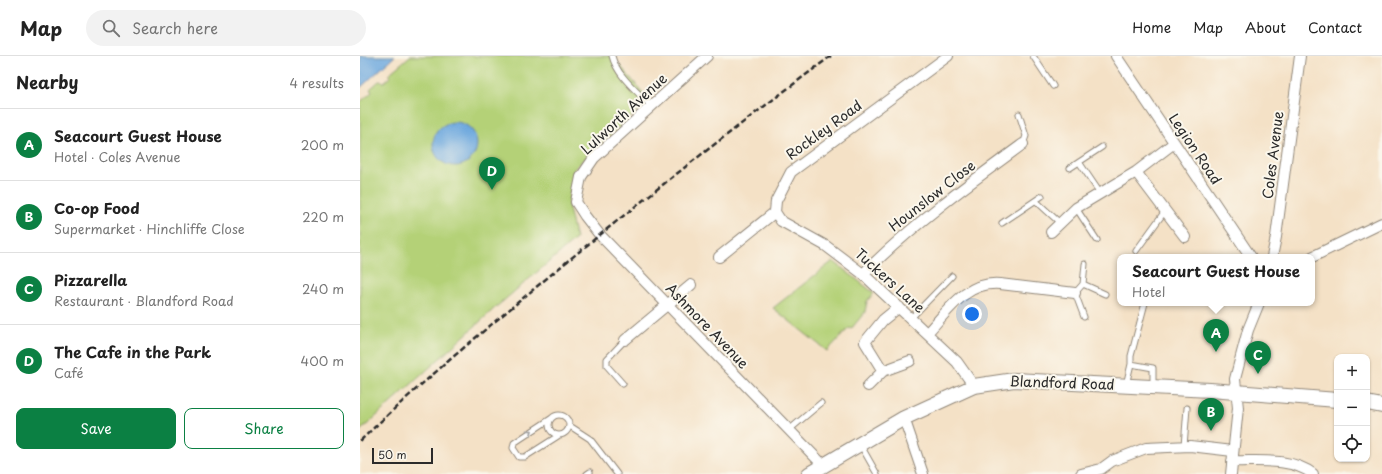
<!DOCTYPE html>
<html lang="en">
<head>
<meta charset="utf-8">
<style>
	:root { --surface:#fff; --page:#f2f2f2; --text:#222; --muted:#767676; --line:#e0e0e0; --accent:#0b8043 }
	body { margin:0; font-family:"Playpen Sans",sans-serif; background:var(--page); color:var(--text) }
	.controls { position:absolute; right:12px; bottom:12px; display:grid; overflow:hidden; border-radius:8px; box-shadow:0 1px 3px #0004 }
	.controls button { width:36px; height:36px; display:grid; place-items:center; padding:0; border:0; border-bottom:1px solid var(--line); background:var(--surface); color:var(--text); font:20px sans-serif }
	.scale { position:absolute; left:12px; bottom:10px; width:61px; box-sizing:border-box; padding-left:4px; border:2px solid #2b2b2b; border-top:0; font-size:11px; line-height:14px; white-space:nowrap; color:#2b2b2b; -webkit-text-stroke:3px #fbf7ec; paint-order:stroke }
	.you { position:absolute; left:612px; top:258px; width:14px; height:14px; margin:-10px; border:3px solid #fff; border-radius:50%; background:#1a73e8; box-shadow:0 0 0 6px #1a73e833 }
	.badge { display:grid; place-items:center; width:26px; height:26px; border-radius:50%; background:var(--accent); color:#fff; font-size:13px; font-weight:700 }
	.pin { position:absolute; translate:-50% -33px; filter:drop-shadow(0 1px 2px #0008) }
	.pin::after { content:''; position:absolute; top:21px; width:14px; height:12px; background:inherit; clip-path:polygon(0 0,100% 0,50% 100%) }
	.popup { position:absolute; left:757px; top:198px; width:198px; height:52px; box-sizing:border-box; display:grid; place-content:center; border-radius:8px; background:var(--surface); filter:drop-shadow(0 1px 3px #0005); font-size:13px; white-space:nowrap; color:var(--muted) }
	.popup b { font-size:15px; color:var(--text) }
	.popup::after { content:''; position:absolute; left:50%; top:100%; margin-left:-8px; border:8px solid transparent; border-top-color:var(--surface) }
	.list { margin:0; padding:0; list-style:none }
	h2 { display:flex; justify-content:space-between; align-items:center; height:52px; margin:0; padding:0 16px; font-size:17px }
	h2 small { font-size:13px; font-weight:400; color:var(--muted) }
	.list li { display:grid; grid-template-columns:26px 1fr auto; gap:12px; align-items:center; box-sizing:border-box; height:72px; padding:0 16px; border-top:1px solid var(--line) }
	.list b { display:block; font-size:15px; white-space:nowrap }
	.list p { margin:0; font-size:13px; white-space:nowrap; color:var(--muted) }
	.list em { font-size:13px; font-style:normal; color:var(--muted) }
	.actions { display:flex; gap:8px; padding:12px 16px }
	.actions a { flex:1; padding:9px 0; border:1px solid var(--accent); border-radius:8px; text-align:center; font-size:14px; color:var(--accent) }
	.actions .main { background:var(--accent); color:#fff }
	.icon { flex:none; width:22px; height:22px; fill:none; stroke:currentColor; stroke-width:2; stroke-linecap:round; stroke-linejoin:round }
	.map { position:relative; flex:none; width:1022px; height:418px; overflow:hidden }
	header { display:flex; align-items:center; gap:24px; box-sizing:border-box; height:56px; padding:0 20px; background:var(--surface); border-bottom:1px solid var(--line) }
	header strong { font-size:19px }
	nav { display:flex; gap:22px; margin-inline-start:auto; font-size:14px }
	.search { width:280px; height:36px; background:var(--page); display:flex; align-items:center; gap:10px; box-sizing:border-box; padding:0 14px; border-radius:22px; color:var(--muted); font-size:15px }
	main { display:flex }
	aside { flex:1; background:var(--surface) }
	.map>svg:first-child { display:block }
	.green { fill:#b4d177; stroke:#707e51 }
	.water { fill:#6da8de; stroke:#4c6a84 }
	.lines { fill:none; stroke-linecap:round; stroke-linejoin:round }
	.lane-casing { stroke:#908678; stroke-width:7 }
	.street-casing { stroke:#908678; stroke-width:12 }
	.secondary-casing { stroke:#908678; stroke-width:16 }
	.lane { stroke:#fff; stroke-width:5 }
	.street { stroke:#fff; stroke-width:10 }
	.secondary { stroke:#fff; stroke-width:14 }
	.rail { stroke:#2b2b2b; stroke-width:2.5; stroke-dasharray:6 3; stroke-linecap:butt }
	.oneway { stroke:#a0a0a0 }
	.labels { text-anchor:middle; stroke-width:4; stroke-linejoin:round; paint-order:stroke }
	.street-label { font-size:14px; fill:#2b2b2b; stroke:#fbf7ec }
</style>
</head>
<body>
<header>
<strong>Map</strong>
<div class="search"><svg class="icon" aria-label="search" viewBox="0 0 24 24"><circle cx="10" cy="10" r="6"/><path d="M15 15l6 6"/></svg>Search here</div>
<nav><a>Home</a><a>Map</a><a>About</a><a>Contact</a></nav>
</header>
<main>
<aside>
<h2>Nearby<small>4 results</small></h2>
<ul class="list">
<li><span class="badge">A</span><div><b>Seacourt Guest House</b><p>Hotel · Coles Avenue</p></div><em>200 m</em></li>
<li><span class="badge">B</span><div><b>Co-op Food</b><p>Supermarket · Hinchliffe Close</p></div><em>220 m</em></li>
<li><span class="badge">C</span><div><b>Pizzarella</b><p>Restaurant · Blandford Road</p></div><em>240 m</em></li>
<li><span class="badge">D</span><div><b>The Cafe in the Park</b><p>Café</p></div><em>400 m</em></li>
</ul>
<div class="actions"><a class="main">Save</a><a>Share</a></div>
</aside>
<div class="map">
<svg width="1022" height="418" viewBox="0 0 1022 418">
	<rect width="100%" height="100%" fill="#fbf7ec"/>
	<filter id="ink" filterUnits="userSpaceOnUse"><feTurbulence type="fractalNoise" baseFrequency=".025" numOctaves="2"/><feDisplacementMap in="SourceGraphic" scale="8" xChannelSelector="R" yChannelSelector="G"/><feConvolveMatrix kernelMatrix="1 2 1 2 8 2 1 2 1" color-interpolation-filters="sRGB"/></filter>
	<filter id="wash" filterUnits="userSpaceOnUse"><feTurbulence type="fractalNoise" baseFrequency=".012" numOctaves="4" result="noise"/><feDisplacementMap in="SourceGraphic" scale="16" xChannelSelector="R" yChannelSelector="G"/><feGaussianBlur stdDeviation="0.9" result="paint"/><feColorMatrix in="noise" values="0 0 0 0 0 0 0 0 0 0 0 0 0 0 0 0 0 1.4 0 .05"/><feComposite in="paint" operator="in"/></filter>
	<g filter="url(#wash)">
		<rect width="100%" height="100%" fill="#f4e1c6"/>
		<path class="green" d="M50,0H255L257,6L289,44L214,113L208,148L216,183L135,252L0,375V46L12,36L10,33L19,25L24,26L30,21V17Z
			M473,205L514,237L507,245L505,256L491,273L489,272L467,295L413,252Z"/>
		<path class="water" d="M0,0H35L0,32Z
			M73 88a22 22 0 1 1 44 0a22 22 0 1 1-44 0Z"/>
	</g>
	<g filter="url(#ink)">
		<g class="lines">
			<defs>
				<path id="lane" d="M252,0C257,20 277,35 291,50
					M673,0L693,30
					M659,58L666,80L663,88
					M719,106L740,137
					M710,112L742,91
					M676,145L700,167
					M716,152L737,184
					M642,167L682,140
					M776,195L805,155
					M723,228L745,238
					M724,261L715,237L723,228L725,208
					M551,262L592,220
					M771,308V300L785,247
					M263,328L247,310V303L265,284
					M766,329L771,308L793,312V331
					M189 369a10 10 0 1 1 20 0a10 10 0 1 1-20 0Z
					M192,362L154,387L153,392L159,401H165L198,380
					M210,370L230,383L257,418
					M429,374L461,347
					M500,388L517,418
					M824,390L827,352
					M227,418L230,416"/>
				<path id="street" d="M347,0L234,102L221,121L216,146L225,160L239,178L463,409
					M756,0L891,201
					M776,116L825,181
					M415,156L421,165L466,190L503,218L597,306L614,330
					M691,176L716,152L776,116L814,87
					M359,201L415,156L416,145L431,116L588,0
					M912,201L916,181L940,0
					M952,201L1022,167
					M503,218C552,169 607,129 663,88
					M539,251L523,264L505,286L523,315L550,305
					M567,277C588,255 606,225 640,228L715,237
					M265,284L331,229
					M508,330L523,315
					M544,362L563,418
					M872,405C898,406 931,401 953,418
					M721,418L741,413L752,405L786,392L830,390L873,395
					M871,418L878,352L875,323L888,274L899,247"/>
				<path id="secondary" d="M1007,347L1022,350
					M449,418L544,362L614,330L654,324L850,334L977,344"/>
			</defs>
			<use href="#lane" class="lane-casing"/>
			<use href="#street" class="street-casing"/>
			<use href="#secondary" class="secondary-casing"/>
			<use href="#lane" class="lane"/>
			<use href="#street" class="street"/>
			<use href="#secondary" class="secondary"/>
			<path class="rail" d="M0,385C50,337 103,292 156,248C258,162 364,80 471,0"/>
		</g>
		<defs><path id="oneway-chevron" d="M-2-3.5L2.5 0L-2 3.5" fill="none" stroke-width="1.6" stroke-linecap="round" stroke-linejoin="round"/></defs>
		<use class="oneway" href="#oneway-chevron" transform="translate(170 376) rotate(-34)"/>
	</g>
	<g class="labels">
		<g class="street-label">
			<text transform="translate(264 58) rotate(-43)" y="5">Lulworth Avenue</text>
			<text transform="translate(464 74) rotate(-36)" y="5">Rockley Road</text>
			<text transform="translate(835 93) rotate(56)" y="5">Legion Road</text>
			<text transform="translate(913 99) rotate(-83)" y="5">Coles Avenue</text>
			<text transform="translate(572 140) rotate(-38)" y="5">Hounslow Close</text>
			<text transform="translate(530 225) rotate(42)" y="5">Tuckers Lane</text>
			<text transform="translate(347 270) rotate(46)" y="5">Ashmore Avenue</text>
			<text transform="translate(702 327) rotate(2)" y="5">Blandford Road</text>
		</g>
	</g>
</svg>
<div class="controls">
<button>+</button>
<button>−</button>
<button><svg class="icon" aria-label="locate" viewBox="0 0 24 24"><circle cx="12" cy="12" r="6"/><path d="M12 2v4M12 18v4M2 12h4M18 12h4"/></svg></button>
</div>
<div class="scale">50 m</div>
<div class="you"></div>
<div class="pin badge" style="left:856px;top:296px">A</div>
<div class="popup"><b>Seacourt Guest House</b>Hotel</div>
<div class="pin badge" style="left:851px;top:375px">B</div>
<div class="pin badge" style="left:898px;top:318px">C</div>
<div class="pin badge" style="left:132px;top:134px">D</div>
</div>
</main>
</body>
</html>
